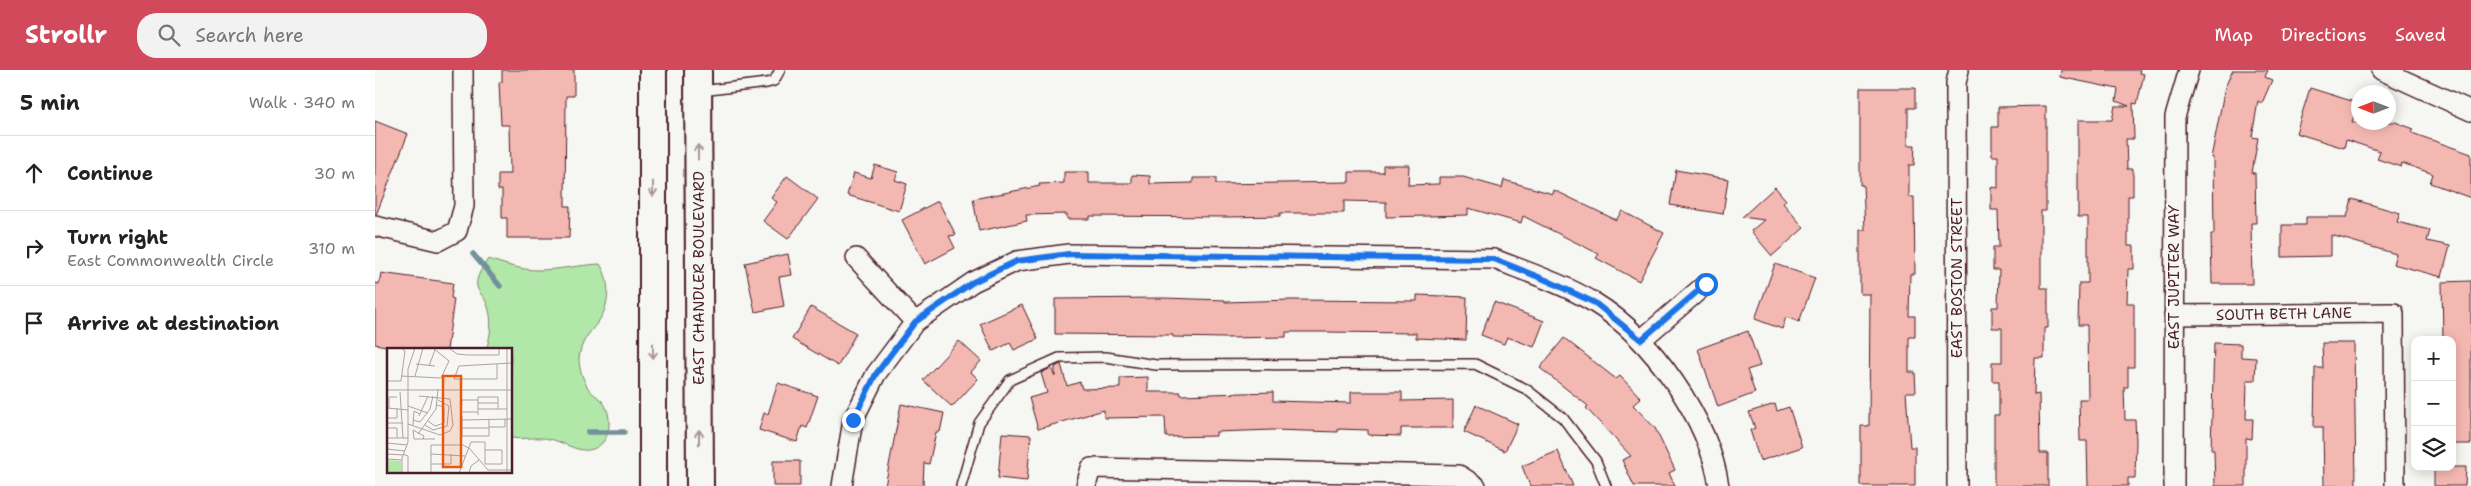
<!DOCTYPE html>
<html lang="en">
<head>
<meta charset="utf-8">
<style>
	:root { --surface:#fff; --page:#f2f2f2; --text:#222; --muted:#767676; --line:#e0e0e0; --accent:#d1495b }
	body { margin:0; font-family:"Shantell Sans",sans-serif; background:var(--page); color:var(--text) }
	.controls { position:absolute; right:15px; bottom:15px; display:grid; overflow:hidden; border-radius:10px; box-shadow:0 2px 12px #0003 }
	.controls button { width:45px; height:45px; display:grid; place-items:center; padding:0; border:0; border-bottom:1px solid var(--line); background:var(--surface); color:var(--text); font:25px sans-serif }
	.compass { position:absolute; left:1976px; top:15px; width:45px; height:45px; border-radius:50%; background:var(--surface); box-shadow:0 2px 12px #0003; rotate:270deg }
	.stop { position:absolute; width:15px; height:15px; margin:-11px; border:4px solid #1a73e8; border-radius:50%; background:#fff }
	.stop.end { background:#1a73e8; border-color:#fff; box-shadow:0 1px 5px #0008 }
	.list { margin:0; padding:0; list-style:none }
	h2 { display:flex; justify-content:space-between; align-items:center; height:65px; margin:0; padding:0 20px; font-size:21px }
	h2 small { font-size:16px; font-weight:400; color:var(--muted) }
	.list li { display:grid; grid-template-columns:32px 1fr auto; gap:15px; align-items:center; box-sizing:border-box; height:75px; padding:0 20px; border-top:1px solid var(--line) }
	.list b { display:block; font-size:19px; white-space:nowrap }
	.list p { margin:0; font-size:16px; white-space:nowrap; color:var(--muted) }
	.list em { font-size:16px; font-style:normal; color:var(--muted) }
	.icon { flex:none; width:28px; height:28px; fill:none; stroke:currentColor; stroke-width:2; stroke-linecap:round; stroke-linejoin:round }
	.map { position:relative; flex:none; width:2096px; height:416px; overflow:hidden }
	header { display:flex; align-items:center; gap:30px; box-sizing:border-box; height:70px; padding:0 25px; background:var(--accent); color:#fff }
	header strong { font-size:24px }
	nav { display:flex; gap:28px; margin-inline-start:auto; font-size:18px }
	.search { width:350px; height:45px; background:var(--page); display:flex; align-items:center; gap:12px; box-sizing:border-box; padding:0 18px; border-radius:20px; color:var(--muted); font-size:19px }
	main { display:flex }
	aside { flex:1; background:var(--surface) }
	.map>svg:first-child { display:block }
	.green { fill:#b1e7a9; stroke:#7e836a }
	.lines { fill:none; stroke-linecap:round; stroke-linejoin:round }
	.stream { stroke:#72919c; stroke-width:5.5 }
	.building { fill:#f3b8b1; stroke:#4a1f2b }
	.lane-casing { stroke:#4a1f2b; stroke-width:12 }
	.street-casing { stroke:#4a1f2b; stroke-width:22 }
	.secondary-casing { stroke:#4a1f2b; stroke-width:30 }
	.lane { stroke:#f6f6f2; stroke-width:9 }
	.street { stroke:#f6f6f2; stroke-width:19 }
	.secondary { stroke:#f6f6f2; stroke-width:26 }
	.oneway { stroke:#a99598 }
	.route { stroke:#1a73e8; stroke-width:6 }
	.labels { text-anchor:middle; stroke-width:4.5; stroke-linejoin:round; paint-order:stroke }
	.street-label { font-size:15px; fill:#4a1f2b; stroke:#f6f6f2 }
	.inset-road { fill:none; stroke:#b1a0a2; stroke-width:1 }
	.view { fill:#e8590c; fill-opacity:0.15; stroke:#e8590c; stroke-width:2.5 }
	.inset-edge { fill:none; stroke:#4a1f2b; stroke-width:2.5 }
</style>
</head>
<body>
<header>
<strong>Strollr</strong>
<div class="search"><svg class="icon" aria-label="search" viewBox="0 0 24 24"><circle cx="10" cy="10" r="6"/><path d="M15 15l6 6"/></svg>Search here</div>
<nav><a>Map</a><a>Directions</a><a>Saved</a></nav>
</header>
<main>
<aside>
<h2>5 min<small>Walk · 340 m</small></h2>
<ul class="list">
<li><svg class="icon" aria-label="ahead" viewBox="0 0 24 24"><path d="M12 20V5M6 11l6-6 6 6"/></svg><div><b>Continue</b></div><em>30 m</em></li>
<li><svg class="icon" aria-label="right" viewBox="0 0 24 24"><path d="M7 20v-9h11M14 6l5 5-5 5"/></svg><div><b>Turn right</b><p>East Commonwealth Circle</p></div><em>310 m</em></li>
<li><svg class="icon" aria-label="arrive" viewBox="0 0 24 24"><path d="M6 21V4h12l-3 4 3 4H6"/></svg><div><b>Arrive at destination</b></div></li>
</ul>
</aside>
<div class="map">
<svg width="2096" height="416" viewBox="0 0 2096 416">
	<rect width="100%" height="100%" fill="#f6f6f2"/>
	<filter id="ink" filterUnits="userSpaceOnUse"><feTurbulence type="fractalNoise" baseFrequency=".02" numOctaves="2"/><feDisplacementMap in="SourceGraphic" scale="10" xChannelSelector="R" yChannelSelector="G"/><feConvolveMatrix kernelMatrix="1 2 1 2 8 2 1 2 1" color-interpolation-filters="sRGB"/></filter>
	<g filter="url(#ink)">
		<path class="green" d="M113,189C129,194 145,200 163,200C183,200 204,195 225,194C236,211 235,236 223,252C214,264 205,272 204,289C204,299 208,309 213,318C216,323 222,326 227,331C236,341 237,363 227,373C210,390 192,372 174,369C162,366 149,370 136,368V280H111C116,265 118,249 112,234C110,228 104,223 102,217C100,207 108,197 113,189Z"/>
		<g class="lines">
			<path class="stream" d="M98,184L125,216
				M213,362H249"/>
		</g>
		<path class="building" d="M127,0H199V26H191L190,136H195L194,168H132V148H127V120H123V104H135L134,55H126L124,12H127Z
			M1686,0H1765L1764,3L1769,4L1762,34L1758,33L1759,69H1751L1752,99H1758V126H1753V176H1759V199H1753L1752,233H1759V297H1753V317H1749L1750,350H1760L1761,370L1760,408H1753V416H1713L1712,371H1705L1704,329H1713L1712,255H1703L1704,213H1713V147H1703V50H1737L1740,36H1754L1741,31L1743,19L1685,7Z
			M1858,0H1893L1890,7L1897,10L1887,33L1883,31L1877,67L1883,68L1877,103H1880L1881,153H1876L1877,214H1837L1836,164H1839L1838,88H1836L1850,17Z
			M1485,18H1540V38H1533V75H1540L1539,95H1534V127H1539L1540,204H1535L1534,246H1540V267H1534V302H1540L1541,322H1531L1535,377H1540V416H1486V356H1494L1495,224H1485V160H1490L1488,115H1485Z
			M1935,18L1983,33L1977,52H2020L2039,59L2037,63L2096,84V128L2055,113L2058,104L2027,93L2026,97L2002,89L2005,81L1971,70L1969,78L1921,63Z
			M1671,36V141H1666V218H1673V258H1669V288H1660L1659,325L1664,324L1665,383H1673V416H1619V345H1624V311H1617V292H1627V258H1617V237H1623L1624,200H1618V177H1624L1623,140H1616V117L1623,118V86H1617V57H1623V37Z
			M0,51L33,64L1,145H0Z
			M500,95L523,102L520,110L532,114L524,141L472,125L479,103L496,108Z
			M1008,95H1034L1033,115L1064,114V107H1088L1127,118L1129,110L1178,124L1179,120L1241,150L1247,141L1289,163L1264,211L1221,188L1224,184L1148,146L1146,153L1093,138V145L1011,147V132L969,131V143H905V146L854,147L715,146V149H692V144L651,145L652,151L604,161L598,129L665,116L664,114L689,113V102H714V113H757V105L775,106V114L818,113V108H841V114L974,112V102H1008Z
			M1301,100L1353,109L1348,144L1295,135Z
			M412,106L443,129L413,169L388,151L402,132L396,128Z
			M1400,117L1411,130L1408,133L1429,158L1397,186L1376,161L1389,150L1367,147Z
			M1977,129L2025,143L2022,152L2055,160L2052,171L2075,176L2067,207L2018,194L2021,184L1956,165V186L1907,187V155H1931V147H1972Z
			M563,131L581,165L574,166L580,178L550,194L527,150Z
			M413,184L417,205L404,207L409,236L380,242L370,193Z
			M1400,194L1440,208L1424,252L1411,247L1407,259L1380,249Z
			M6,203L78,213L76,228L79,229L72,280H33L0,274V213L4,214Z
			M2096,211V374H2077V270H2068L2067,212Z
			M1042,225L1092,227L1091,270L1041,268V263L951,262H911V267L850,268L798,267V265L680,264V229L788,228L850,230V232L917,230L1042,231Z
			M1119,232L1169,251L1159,277L1132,267L1129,274L1106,265Z
			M647,235L663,269L639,280L635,273L618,281L605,254Z
			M436,237L481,263L463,296L417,269Z
			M1373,261L1385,296L1372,300L1380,323L1343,337L1323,279Z
			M1189,268L1241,309L1245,306L1266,328L1258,335L1280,358L1300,400L1294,403L1300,416H1259L1247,390L1256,386L1211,338L1213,336L1165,298Z
			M584,271L606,291L596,302L603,309L577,337L548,310Z
			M1839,273L1866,274V287L1881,288L1880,310H1872L1871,349H1878L1877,369L1871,368V416H1840L1839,380H1836Z
			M1947,273H1979L1981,416H1949L1948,357H1939L1940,298H1948Z
			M686,294L692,316L705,312L707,319L745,318V308L773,307V322H805L806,325L898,322V331L976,333V322H1027V331L1078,330V358H1026V366L993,365V360L963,359V362L898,360L841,362V366L791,367L790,347L729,348V340L663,359L654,328L672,323L666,303L676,298L680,306V297Z
			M403,313L443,326L432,358L427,356L422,372L384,360L389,343L393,344Z
			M526,334L569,343L565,362H561L554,394L549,393L548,416H510Z
			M1400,334L1402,341L1414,337L1427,377L1385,391L1375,360L1380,358L1374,342Z
			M1101,335L1143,354L1130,381L1089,362Z
			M627,363L656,365L652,411L623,408Z
			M1183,381L1198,416H1155L1147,396Z
			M398,391H425V416H398Z
			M2059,397H2091L2090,416H2059Z"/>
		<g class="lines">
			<defs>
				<path id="lane" d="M326,21L392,13L399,11L405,0
					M586,416L604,353L635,310L684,288L731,287L781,295L1100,294L1151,319L1188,348L1221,391L1231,416"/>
				<path id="street" d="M2006,0L2096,41
					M0,156L63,171L82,161L89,136L88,0
					M481,188L540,252
					M1799,245L2019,243L2020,416
					M1266,270L1331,214
					M467,416L478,350L501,304L540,252L598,212L642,191L694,184L1119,189C1152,202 1189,214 1220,233C1277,268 1334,349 1344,416
					M711,416L716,398L1084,405L1101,416
					M1582,416L1581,13L1584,0
					M1799,416L1800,47L1814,0"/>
				<path id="secondary" d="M278,0V416
					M323,0L325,416"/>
			</defs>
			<use href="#lane" class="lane-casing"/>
			<use href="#street" class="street-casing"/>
			<use href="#secondary" class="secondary-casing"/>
			<use href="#lane" class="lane"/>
			<use href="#street" class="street"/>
			<use href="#secondary" class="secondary"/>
		</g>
		<defs><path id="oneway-shaft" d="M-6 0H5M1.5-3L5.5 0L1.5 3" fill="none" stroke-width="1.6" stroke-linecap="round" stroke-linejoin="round" transform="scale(1.25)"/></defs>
		<g class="oneway">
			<use href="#oneway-shaft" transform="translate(323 82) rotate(-90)"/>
			<use href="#oneway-shaft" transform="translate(278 119) rotate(90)"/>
			<use href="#oneway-shaft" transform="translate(278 281) rotate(90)"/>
			<use href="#oneway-shaft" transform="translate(324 367) rotate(-90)"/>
		</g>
	</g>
	<g class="lines" filter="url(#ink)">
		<path class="route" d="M478,350L501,304L540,252L598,212L642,191L694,184L1119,189L1171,210L1220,233L1266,270L1331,214"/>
	</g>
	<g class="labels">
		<g class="street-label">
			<text transform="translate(1799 207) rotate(-90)" y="5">EAST JUPITER WAY</text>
			<text transform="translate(324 208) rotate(-90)" y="5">EAST CHANDLER BOULEVARD</text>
			<text transform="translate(1582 208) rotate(-90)" y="5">EAST BOSTON STREET</text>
			<text transform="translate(1909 244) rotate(-1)" y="5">SOUTH BETH LANE</text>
		</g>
	</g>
	<g transform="translate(12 278)">
		<rect width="125" height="125" fill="#f6f6f2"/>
		<path d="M0,112L14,113V125H0Z" fill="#b1e7a9"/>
		<path class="inset-road" d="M62,0L70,6L80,7H112V0M120,0V125M29,16L48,18M110,16V31H67L72,18L125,15M42,18L48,2M14,28L54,30L62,13L46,0M28,28L36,0M0,33H14L18,3L14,0M0,42H125M13,44L16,90M91,52H75L74,64H91M91,55H111M21,58L41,65M0,60L21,62M2,60V49H10M91,61H120M91,67V49H111V61M32,68L41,48M75,68V88H102V72M0,70H10V60M26,72L33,74L43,61L46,48M75,72L125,71M41,73L48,78L57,75V59L50,57M0,75H16M21,76L53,87L63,83L66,77L63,51L32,48M26,77L27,63L33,66M38,77L46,82L60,78L62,58L51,52M102,79H118V71M0,80H10V90M75,80H102M31,86L49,61L51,41M0,90H21M36,91L37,88L26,82L27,91H48M0,95L20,97M0,101L18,103M0,106L16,107M16,106L21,108V125M44,106L78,108M0,111L15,112M44,116H64V106M15,125V110L21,94V21L28,0M44,125V97H76L83,101L101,122H125M72,125L84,94H98V116H115V102H98M82,125L84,118L92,112"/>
		<path class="view" d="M56,28H74V119H56Z"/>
		<rect width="125" height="125" class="inset-edge"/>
	</g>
</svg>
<div class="controls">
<button>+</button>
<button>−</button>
<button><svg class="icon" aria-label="layers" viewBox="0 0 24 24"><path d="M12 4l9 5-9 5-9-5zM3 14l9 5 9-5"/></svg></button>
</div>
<svg class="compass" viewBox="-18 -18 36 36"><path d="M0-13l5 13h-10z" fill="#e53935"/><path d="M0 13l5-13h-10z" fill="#767676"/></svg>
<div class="stop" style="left:1331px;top:214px"></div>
<div class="stop end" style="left:478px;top:350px"></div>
</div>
</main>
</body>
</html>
